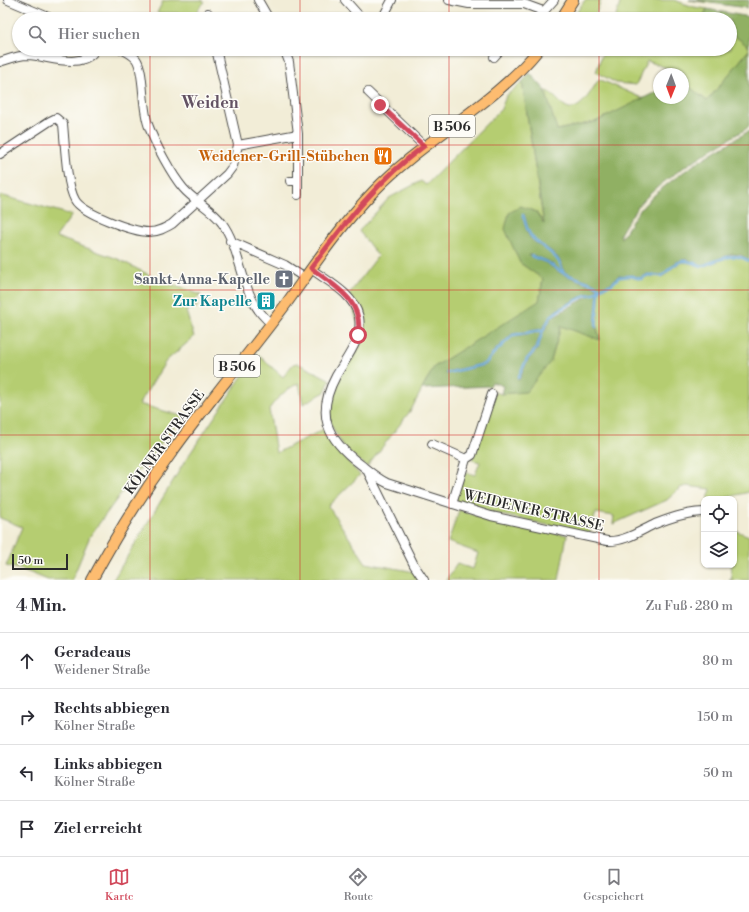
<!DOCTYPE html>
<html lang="de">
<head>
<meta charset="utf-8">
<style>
	:root { --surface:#fff; --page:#f7f7f7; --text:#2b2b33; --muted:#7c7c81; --line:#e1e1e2; --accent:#d1495b }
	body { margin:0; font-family:"Libre Bodoni",serif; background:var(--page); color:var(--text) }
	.controls { position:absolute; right:12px; bottom:12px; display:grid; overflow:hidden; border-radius:8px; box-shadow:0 1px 3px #0004 }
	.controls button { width:36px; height:36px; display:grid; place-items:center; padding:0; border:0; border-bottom:1px solid var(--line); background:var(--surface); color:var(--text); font:20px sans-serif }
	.compass { position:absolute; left:653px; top:68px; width:36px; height:36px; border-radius:50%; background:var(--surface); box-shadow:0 1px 3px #0004; rotate:181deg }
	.scale { position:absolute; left:12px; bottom:10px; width:56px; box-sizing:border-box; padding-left:4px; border:2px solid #2b2b2b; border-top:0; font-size:11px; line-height:14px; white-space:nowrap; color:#2b2b2b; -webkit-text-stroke:3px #fdfcf7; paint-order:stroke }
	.stop { position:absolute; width:12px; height:12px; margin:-9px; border:3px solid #d1495b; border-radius:50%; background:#fff }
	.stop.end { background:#d1495b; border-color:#fff; box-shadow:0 1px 4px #0008 }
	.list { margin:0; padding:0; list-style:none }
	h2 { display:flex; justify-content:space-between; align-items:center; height:52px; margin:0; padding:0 16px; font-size:17px }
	h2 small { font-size:13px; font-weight:400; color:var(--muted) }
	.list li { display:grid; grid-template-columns:26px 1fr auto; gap:12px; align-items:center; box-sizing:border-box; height:56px; padding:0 16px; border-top:1px solid var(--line) }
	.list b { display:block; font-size:15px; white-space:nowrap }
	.list p { margin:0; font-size:13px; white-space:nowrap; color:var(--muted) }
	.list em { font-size:13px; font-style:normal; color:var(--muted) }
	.icon { flex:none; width:22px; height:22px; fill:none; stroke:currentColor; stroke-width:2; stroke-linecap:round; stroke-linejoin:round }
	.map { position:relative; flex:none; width:749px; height:580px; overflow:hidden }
	.search { position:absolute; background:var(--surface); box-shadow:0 1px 3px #0004; left:12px; right:12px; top:12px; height:44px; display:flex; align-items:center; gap:10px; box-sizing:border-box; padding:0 14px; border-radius:22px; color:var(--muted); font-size:15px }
	.sheet { height:276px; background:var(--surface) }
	nav { display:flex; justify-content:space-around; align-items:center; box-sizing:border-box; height:56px; border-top:1px solid var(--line); background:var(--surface); font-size:11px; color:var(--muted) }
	nav a { display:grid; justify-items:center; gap:2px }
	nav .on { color:var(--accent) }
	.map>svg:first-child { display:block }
	.green { fill:#b5cd71; stroke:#707c4e }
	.forest { fill:#90b063; stroke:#5e6e47 }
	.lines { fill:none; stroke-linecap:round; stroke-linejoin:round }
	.stream { stroke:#69abdd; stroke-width:2.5 }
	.minor-casing { stroke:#494845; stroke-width:10 }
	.major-casing { stroke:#494845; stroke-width:12 }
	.minor { stroke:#fff; stroke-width:8 }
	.major { stroke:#fdbc6f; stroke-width:10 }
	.route { stroke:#d1495b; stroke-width:5 }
	.grid { fill:none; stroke:#d62828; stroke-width:1; stroke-opacity:0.55 }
	.labels { text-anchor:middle; stroke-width:3; stroke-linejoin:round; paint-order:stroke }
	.shield { fill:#fdfcf7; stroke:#6a6a68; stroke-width:1 }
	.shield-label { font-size:13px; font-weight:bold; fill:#2b2b2b }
	.food-label { font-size:14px; font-weight:bold; fill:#c56008; stroke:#fdfcf7; text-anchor:end }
	.worship-label { font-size:14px; font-weight:bold; fill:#5b616d; stroke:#fdfcf7; text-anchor:end }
	.culture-label { font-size:14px; font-weight:bold; fill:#0d838f; stroke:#fdfcf7; text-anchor:end }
	.street-label { font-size:14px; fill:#2b2b2b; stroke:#fdfcf7 }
	.quarter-label { font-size:16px; font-weight:bold; fill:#635263; stroke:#fdfcf7 }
</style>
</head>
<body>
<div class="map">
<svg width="749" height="580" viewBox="0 0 749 580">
	<rect width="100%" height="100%" fill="#fdfcf7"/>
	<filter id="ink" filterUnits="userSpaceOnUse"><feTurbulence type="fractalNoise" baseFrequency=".025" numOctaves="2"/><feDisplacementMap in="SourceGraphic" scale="8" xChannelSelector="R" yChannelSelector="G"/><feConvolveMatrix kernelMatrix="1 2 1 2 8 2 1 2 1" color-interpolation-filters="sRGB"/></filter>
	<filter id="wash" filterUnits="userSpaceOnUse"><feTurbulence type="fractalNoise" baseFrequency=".012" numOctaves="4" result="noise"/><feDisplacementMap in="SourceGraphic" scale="16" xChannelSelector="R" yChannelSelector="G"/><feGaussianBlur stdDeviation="0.9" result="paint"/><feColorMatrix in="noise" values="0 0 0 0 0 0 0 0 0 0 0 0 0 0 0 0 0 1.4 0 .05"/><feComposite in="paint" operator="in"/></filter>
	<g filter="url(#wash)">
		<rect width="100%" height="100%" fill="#f2edd7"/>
		<path class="green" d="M170,0H202L205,2L198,9L197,14L200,19L177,13H157L163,1Z
			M585,0H601L594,19H583L576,13Z
			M621,0H674L694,7L707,9L702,19H615Z
			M730,35L735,36L749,47V50L707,101L686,84L683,85V74H668L670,69L647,61L636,85L616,83L596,72L604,49H730Z
			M599,79L644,99L595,122L556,130L545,90C554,94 557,101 565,106C579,116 592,89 599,79Z
			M522,82L544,226L521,206L520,263L543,279L539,302L434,367L411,410L367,467L344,448L329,421L330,395L361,336L349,294L378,256L359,231L389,198L421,181L426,185L501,109L506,96Z
			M0,195L72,215L56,237L118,259L157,279L201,295L195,300L197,307L186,311L194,337L166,361L139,404L185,417L179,421L133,477L90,536L72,580H48L23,570L6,566L22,527L0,518Z
			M732,256L741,257L749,262V492L721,499H708L711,489L686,486L680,488L667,500L613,524L614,516L596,513L589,534L493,513L455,502L465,472L475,475L480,462L472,460L495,392L501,394L551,361L561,326L600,339L597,328L600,289L612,285L619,278L631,277L641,280L648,276L663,277C680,261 680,259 702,267Z
			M257,354L283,377L293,364L297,363L329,379L330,380L325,392L303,404L299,383C285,390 278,397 269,409L276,453L326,428L336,448L360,475L328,506L366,563L415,572L419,580H113L185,461Z
			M459,510L489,520L567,535L559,580H446L457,564L473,569L478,553L448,542Z
			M734,530L749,536V580H729L732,579L730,565H734Z"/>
		<path class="forest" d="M689,0H749L747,8Z
			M707,9L749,17V47L735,36L730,35V19H702Z
			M749,50V127C716,147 660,178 637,208C631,216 625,225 620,234L621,238C628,229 633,218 640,210C666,179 714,152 749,131V260L741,255L732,254L702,265L686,259L676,262L662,275L647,274L641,278L631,275L618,276L611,283L600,287L594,283L564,272C561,251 541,248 531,235C528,230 526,220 524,214L522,215C524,221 526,230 529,236C537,248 559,253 562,271L548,261L530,254L529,256L546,263L562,274L598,288L594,293L586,294L558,309L550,316L542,329L512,334L493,352L485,363L446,372V374L486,365L495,353L513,336L541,332L536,347L526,359L517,379L519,380L528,360L538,349L543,333L552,317L598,291L595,328H597L600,340L561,326L551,361L526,392L501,394L503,386L492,382L490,386L422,389L434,367L539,301L543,279L520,263L505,229L509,213L521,206L536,212L544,224L522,82L530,73L545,90L557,130L595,122L658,91L659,98H683V85L686,84L707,101Z"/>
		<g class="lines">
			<path class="stream" d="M523,215C525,221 527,231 531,236C541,249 560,253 563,273L594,284L600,288
				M531,256L547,262L563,273
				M596,327L599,289
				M447,373L485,364L494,353L513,335L543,330L551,316L559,310L586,295L594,294L600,288L612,284L619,277L631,276L641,279L648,275L662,276C679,260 680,257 702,266C719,260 733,251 749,261
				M518,378L527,359L537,348L543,330"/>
		</g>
	</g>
	<g filter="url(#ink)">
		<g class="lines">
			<defs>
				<path id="minor" d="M8,0L53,19
					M258,0L269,19
					M345,0L362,19
					M449,0L469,4H524L543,11
					M208,13L209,19
					M382,19L392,0
					M537,19L554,0
					M121,49C127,52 132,54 136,59C145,71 141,108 149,127C155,144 172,175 183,188C194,201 212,209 222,223C243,251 240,300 271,323
					M494,57L501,49
					M0,62C9,59 19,55 28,55C49,56 82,71 96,49
					M368,92L424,146
					M238,145L298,134L289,62L284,49
					M0,154L50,121L56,118L63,124C65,143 66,184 75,200C82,213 133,232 149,232C158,232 165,228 172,224L227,174L233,166L238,145L216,49
					M290,181H298
					M298,195V134
					M230,241L285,265L305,278
					M311,269C329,282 354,294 359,317C363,339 346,358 336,376C315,415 327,439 360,464C369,471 377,478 387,483L491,516L607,541C624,542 640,531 655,524C670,518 688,512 704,512
					M432,444L466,459L452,504
					M466,459L472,455L492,394
					M368,472L414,565L424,580"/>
				<path id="major" d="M561,19L573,0
					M92,580C115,537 141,495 170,455C207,403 248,355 286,304C314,265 341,225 374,191C425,138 493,106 539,49"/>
			</defs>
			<use href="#minor" class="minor-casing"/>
			<use href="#major" class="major-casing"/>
			<use href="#minor" class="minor"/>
			<use href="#major" class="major"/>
		</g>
	</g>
	<g class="lines" filter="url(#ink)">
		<path class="route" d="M358,335C364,301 335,286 311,268C344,224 379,179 424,146L380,105"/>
	</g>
	<path class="grid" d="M150,0V19M300,0V19M449,0V19M599,0V19M150,49V580M300,49V580M449,49V580M599,49V580M0,145H749M0,290H749M0,435H749"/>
	<defs>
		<symbol id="restaurant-square" viewBox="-11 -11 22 22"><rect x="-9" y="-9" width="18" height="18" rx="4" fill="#e8710a" stroke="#fdfcf7"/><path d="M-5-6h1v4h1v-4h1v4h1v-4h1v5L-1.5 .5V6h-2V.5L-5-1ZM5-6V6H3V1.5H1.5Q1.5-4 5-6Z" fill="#fff"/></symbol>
		<symbol id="church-square" viewBox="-11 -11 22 22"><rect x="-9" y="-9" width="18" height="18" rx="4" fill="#6b7280" stroke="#fdfcf7"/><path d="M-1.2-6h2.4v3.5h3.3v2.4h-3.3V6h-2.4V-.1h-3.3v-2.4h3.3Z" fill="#fff"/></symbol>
		<symbol id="building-square" viewBox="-11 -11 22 22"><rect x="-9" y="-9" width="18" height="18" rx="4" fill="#0f9aa8" stroke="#fdfcf7"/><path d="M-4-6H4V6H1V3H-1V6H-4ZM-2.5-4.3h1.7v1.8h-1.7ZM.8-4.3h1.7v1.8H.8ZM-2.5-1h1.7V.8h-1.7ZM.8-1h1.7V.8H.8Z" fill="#fff"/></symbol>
	</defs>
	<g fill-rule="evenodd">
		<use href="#restaurant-square" x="372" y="145" width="22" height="22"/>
		<use href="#church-square" x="273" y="268" width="22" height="22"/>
		<use href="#building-square" x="255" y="290" width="22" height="22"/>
	</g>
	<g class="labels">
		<g class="shield">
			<rect x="429" y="115" width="46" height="22" rx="3"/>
			<rect x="214" y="355" width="46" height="22" rx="3"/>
		</g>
		<g class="shield-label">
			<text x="452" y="131">B 506</text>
			<text x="237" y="371">B 506</text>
		</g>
		<g class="food-label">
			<text x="369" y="161">Weidener-Grill-Stübchen</text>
		</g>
		<g class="worship-label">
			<text x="270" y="284">Sankt-Anna-Kapelle</text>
		</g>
		<g class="culture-label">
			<text x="252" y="306">Zur Kapelle</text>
		</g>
		<g class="street-label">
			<text transform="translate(164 442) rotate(-54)" y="5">KÖLNER STRASSE</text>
			<text transform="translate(534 510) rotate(13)" y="5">WEIDENER STRASSE</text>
		</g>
		<g class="quarter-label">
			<text x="210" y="108">Weiden</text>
		</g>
	</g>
</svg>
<div class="controls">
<button><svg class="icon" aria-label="locate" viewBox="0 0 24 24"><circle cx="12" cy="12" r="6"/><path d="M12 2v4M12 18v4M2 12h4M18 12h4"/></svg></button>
<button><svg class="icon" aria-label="layers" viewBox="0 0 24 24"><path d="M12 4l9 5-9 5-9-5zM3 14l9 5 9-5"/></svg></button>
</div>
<svg class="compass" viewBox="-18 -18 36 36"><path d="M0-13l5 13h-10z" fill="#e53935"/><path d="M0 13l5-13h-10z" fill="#7c7c81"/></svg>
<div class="scale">50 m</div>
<div class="stop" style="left:358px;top:335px"></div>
<div class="stop end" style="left:380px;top:105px"></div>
<div class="search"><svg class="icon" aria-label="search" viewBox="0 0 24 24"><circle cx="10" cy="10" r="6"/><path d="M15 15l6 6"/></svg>Hier suchen</div>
</div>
<section class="sheet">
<h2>4 Min.<small>Zu Fuß · 280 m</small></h2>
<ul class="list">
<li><svg class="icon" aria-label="ahead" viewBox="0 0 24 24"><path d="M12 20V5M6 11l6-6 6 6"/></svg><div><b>Geradeaus</b><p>Weidener Straße</p></div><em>80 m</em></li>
<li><svg class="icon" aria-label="right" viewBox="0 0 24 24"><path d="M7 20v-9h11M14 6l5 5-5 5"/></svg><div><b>Rechts abbiegen</b><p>Kölner Straße</p></div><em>150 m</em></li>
<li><svg class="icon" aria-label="left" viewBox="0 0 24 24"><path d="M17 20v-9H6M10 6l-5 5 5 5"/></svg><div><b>Links abbiegen</b><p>Kölner Straße</p></div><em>50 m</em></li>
<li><svg class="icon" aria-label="arrive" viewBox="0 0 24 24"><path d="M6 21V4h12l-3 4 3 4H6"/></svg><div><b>Ziel erreicht</b></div></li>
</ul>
</section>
<nav>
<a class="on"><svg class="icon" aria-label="map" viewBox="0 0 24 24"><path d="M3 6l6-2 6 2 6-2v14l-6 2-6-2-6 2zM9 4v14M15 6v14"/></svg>Karte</a>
<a><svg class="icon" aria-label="directions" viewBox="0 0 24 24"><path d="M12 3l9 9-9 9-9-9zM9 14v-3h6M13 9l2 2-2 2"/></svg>Route</a>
<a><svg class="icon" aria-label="saved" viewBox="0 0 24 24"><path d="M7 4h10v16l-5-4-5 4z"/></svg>Gespeichert</a>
</nav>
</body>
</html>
